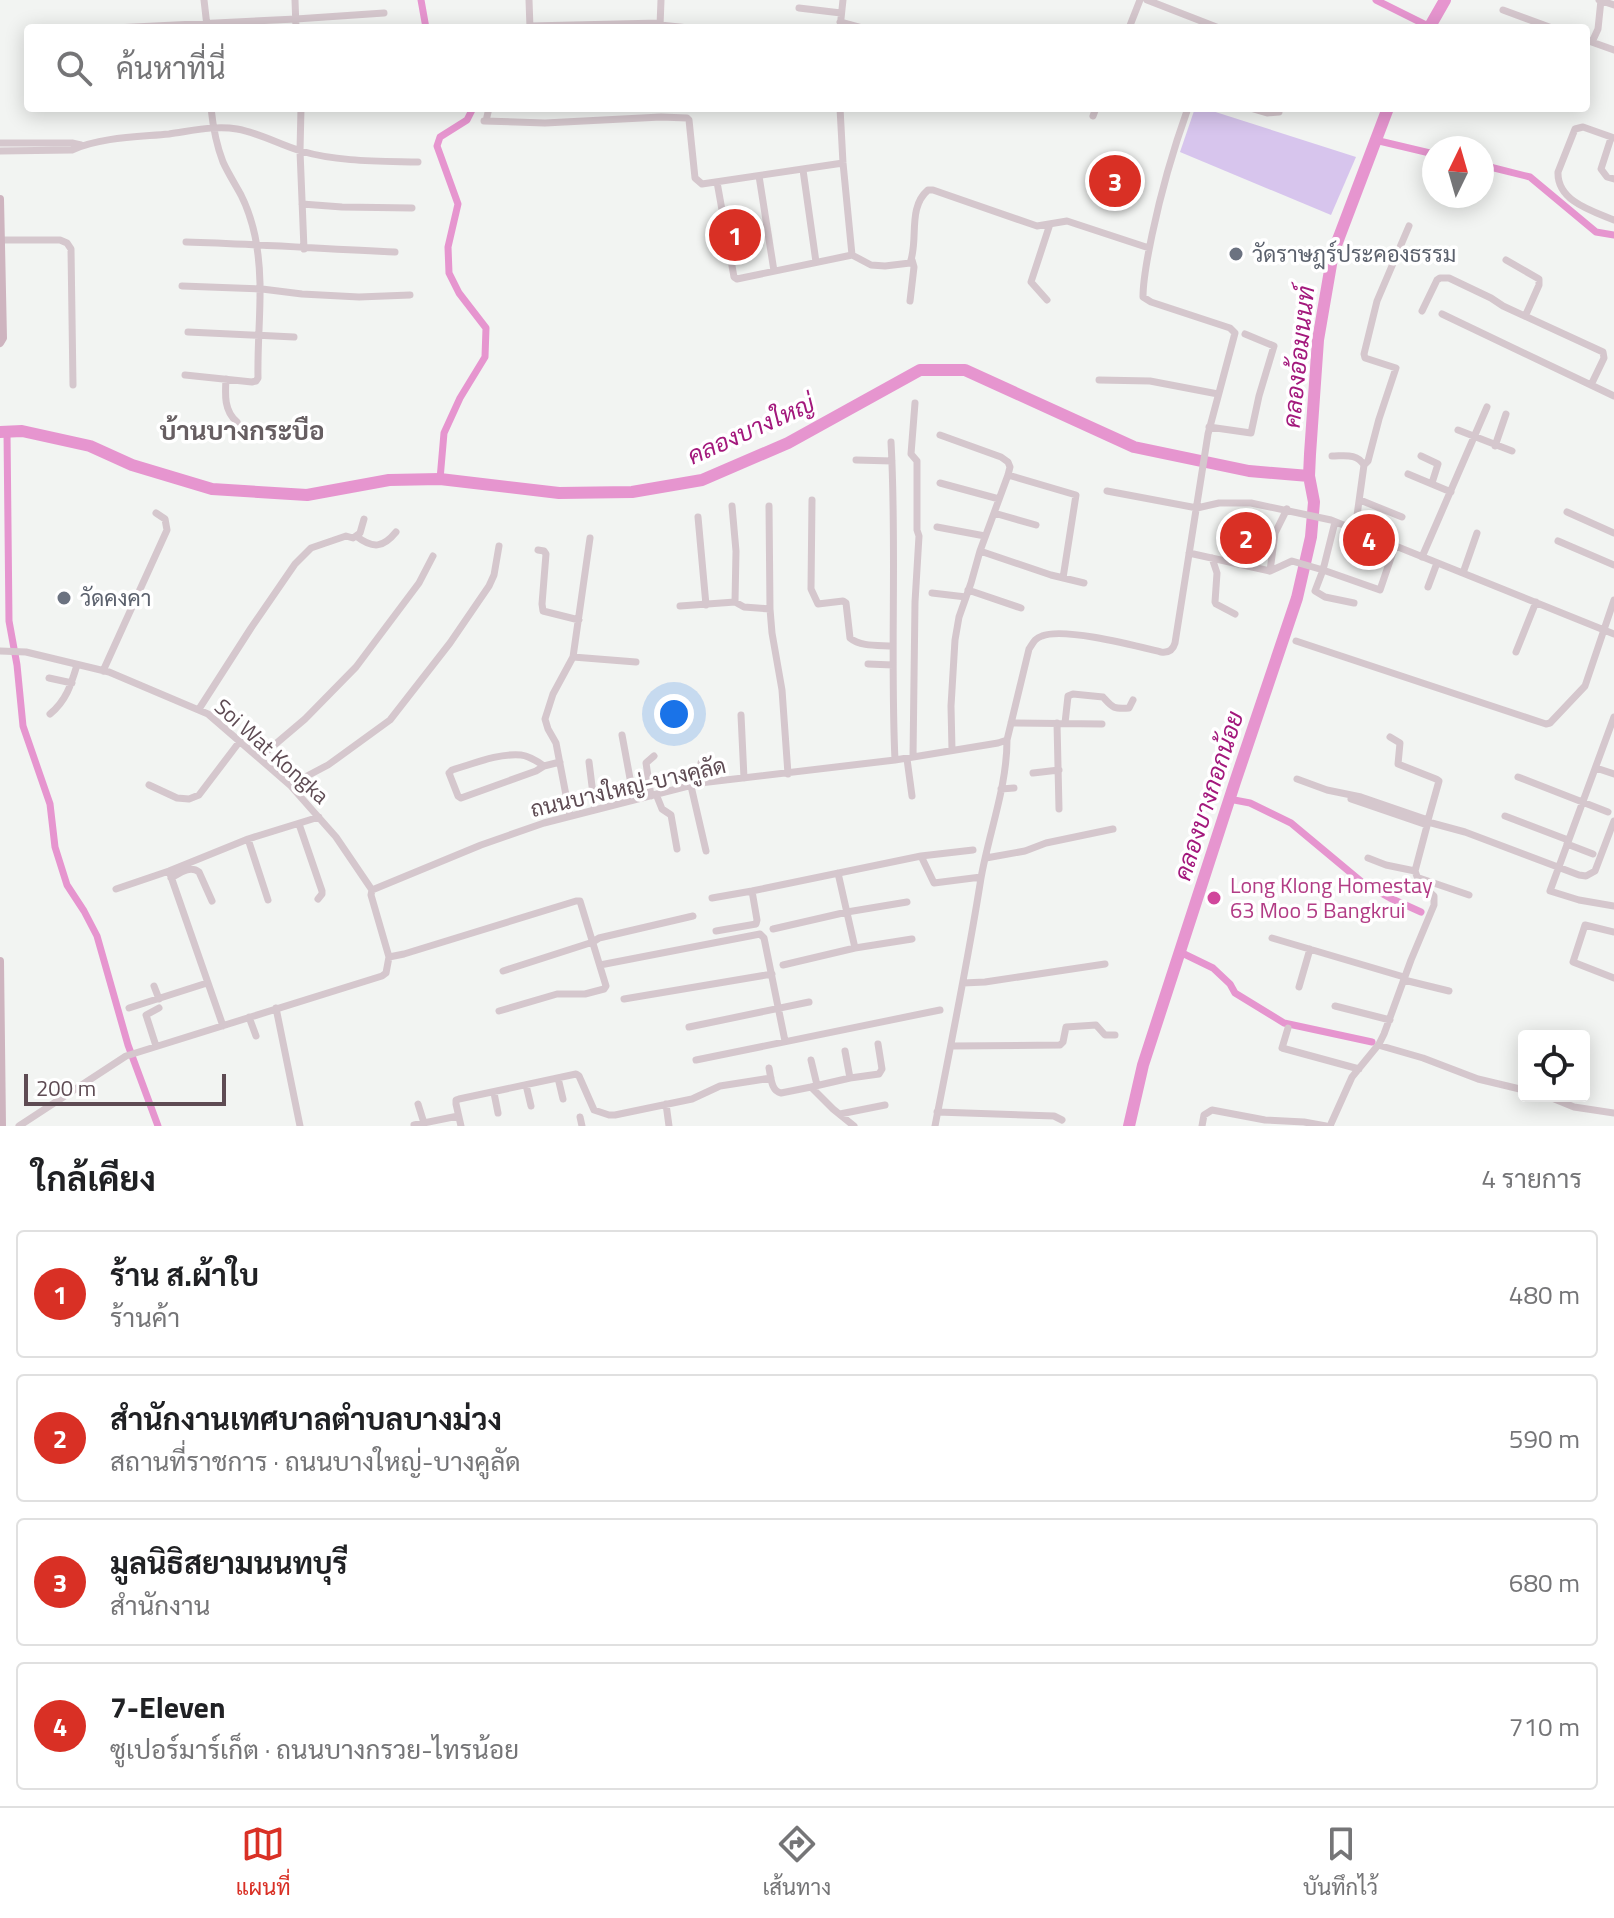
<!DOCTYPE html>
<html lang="th">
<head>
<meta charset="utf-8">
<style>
	:root { --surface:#fff; --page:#f6f6f6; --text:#202124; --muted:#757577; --line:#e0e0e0; --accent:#d93025 }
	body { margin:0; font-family:"Titillium Web",Sarabun,sans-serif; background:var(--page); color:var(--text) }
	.controls { position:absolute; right:24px; bottom:24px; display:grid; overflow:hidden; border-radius:8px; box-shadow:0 4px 20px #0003 }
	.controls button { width:72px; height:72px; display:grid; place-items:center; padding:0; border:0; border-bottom:2px solid var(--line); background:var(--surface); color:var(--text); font:40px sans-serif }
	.compass { position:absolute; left:1422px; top:136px; width:72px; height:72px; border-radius:50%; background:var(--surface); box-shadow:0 4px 20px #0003; rotate:5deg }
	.scale { position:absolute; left:24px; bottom:20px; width:202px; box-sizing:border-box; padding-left:8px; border:4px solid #5e4b53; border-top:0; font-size:22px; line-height:28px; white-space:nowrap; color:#5e4b53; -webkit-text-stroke:6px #fff; paint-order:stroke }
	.you { position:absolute; left:674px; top:714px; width:28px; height:28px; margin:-20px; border:6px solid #fff; border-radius:50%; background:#1a73e8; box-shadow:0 0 0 12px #1a73e833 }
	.badge { display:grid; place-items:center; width:52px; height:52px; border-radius:50%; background:var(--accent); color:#fff; font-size:26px; font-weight:700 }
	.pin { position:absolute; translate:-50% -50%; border:4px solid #fff; box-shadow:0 2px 8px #0006 }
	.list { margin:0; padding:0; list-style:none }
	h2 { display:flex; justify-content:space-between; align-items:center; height:104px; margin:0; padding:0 32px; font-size:34px }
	h2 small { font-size:26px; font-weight:400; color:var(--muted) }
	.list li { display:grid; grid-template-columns:52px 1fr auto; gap:24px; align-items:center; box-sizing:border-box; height:128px; margin:0 16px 16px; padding:0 16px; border:2px solid var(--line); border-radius:8px }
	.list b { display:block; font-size:30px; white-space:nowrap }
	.list p { margin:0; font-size:26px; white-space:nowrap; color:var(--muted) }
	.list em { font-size:26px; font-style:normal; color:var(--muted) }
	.icon { flex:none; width:44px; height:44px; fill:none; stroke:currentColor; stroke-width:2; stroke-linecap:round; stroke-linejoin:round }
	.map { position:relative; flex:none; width:1614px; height:1126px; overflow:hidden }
	.search { position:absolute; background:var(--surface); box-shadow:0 4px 20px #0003; left:24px; right:24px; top:24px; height:88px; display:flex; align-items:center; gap:20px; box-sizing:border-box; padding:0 28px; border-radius:8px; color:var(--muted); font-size:30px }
	.sheet { height:680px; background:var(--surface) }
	nav { display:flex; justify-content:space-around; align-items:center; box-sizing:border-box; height:112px; border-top:2px solid var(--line); background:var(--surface); font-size:22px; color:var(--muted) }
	nav a { display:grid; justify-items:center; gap:4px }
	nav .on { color:var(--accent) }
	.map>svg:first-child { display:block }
	.green { fill:#d7c5ed }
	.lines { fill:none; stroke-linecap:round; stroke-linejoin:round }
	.canal { stroke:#e695cf; stroke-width:7 }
	.river { stroke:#e695cf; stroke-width:12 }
	.minor { stroke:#d5c7cd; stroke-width:7 }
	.major { stroke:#ceb4bf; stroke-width:8 }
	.worship-dot { fill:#6b7280; stroke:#fff; stroke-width:3 }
	.hotel-dot { fill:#d1479c; stroke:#fff; stroke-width:3 }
	.labels { text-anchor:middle; stroke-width:7; stroke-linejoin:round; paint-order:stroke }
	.worship-label { font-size:22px; fill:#5b616d; stroke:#fff; text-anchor:start }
	.street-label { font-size:22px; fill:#5e4b53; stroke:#fff }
	.hotel-label { font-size:22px; fill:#b23c85; stroke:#fff; text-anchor:start }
	.water-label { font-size:24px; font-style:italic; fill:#a3187c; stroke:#fff }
	.quarter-label { font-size:26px; font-weight:bold; fill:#665e61; stroke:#fff }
</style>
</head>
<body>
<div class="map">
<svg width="1614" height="1126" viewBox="0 0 1614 1126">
	<rect width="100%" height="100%" fill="#f2f4f2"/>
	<path class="green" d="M1195,108H1203L1356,157L1331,215L1180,152Z"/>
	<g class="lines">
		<path class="canal" d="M421,0L426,28
			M1376,0L1430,27
			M1375,140L1434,154
			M1482,165L1530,177L1596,232L1614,235
			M7,432L9,621L17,665L23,726L50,804L55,847L67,885L84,911L97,936L128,1045L158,1126
			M440,479L444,433L460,398L485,357L486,328L459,293L449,273L448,247L458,204L437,146L440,137L467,120L473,108
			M1229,799L1250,803L1291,823L1363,883L1390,898L1421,912
			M1180,952L1213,968L1230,984L1235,993L1284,1023L1372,1042"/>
		<path class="river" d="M1429,28L1445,0
			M0,432L22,431L90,446L132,465L212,489L307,495L389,480L440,479L559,493L632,492L702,480L788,443L920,370H965L1134,447L1249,471L1309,476
			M1129,1126L1143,1065L1235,782L1297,598L1311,537L1314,502L1309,476L1310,454L1318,340L1333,253L1388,108"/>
		<path class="minor" d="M204,0L207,26
			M295,0L296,28
			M529,0L530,28
			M1147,0L1219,28
			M1599,0L1614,5
			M799,8L841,13
			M1503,10L1552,28
			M840,22L862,28
			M660,25L689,28
			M530,26L660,23
			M660,26L661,0
			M114,28L296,19L384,13
			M840,28L843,0
			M1129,28L1140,0
			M1586,40L1614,50
			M1592,42L1598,29L1601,0
			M301,108L300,151L304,249
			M840,108L843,163L852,255
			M1250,108L1267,113L1279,112
			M1093,116L1096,108
			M484,121L545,123L661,117L687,118L689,120L695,178L702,184L843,163
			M486,121L489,108
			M1611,138L1601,169L1607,177L1614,179
			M1614,138L1583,127L1575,129L1558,172C1557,201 1592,211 1614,220
			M0,143H72L81,145
			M0,151L72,150C101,137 138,137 169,134C191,131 215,125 237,129C260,133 280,145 301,151C338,162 380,161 418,162
			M803,170L816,262
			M759,176L774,271
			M717,182L734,277L737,279L852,255L871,265L885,266L910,263C919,240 907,208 928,190H933L1037,226L1067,221L1149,248
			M302,204L342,207L412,208
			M1,240H60L67,243L71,249L73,385
			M186,242C256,244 325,249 395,252
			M1506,260L1539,279V285L1527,312
			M182,286L262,289L302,294L359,297L410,295
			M1047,300L1031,282L1050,224
			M910,301L914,267L912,260
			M1422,311L1437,280L1440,278H1449L1491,298L1503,306L1603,352L1604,358L1591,385
			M1442,314L1614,396
			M188,332L294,337
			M185,375L252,382L256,381L258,378C257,328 265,285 255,236C252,222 247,207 241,195C235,184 228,173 223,162C216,144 213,127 211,108
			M226,379C225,395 224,411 237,422
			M1099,380L1150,381L1218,394
			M1209,427L1251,433L1259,396L1274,346L1245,334
			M1458,430L1512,451
			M940,435L1001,457L1008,462L1010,467L1008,475L980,551L971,583L959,617L955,640L951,706L952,750
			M891,442C897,548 890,654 895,760
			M1495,446L1506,414
			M1332,456C1345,456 1357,453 1364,465L1355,530
			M1421,456L1438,464L1432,483
			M856,460L892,461
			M1364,465L1368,461L1379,419L1396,368L1365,358L1364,354L1377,301L1409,226
			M1408,474L1451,492
			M1008,475L1076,495L1063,578
			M940,483L999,499
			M1107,491L1197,508L1219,503H1251L1331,520L1614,634
			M812,500L811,589L818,604L843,601L846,603L850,638C861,647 878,645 893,646
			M1360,500L1402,517
			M732,506L736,551L735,602
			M769,506L770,609L772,633L782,690L788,774
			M1567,512L1614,533
			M994,513L1036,525
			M698,517L706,605
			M1335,522L1323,570L1315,591L1325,597L1354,603
			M937,527L985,536
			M356,536C373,549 383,548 396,532
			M1558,541L1614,565
			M538,550L544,551L546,554L542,604L543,611L579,620
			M980,551L1051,575L1084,583
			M1189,553L1270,571L1275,533L1287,509
			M1422,557L1487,407
			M1212,558L1217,573L1215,602L1216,604L1235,614
			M1270,571L1292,561L1323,570L1380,590L1395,546
			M1463,573L1477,533
			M1428,587L1437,563
			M968,590L1021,608
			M932,593L966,597
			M680,606L735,602L744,607L770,609
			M1296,641L1546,724L1550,723L1585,686L1614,600
			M0,651L26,652L109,672L208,714L290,785L336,837L372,890
			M1516,652L1536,602
			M573,657L636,662
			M868,664L893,665
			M103,671L167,530L165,519L156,513
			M49,678L72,683
			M199,709L251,628L295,564L311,548L346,536L353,538L360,533L364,519
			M50,714C66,701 71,685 77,665
			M741,715L744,778
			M1614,717L1550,891L1579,900L1614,906
			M1011,723L1102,724
			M1057,723L1059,809
			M1065,723L1068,696L1073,694L1103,697C1113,708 1113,709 1129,708L1133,700
			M622,735L634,800
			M1390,737L1400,743L1398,764L1436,779L1439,781L1428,820
			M913,757L915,602L919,536L917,530V461L911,454L915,403
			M259,758L305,719L356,667L419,583L433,556
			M907,759L912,796
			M589,762L595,810
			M701,763L703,783
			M544,766C537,761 529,756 521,755C498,753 473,764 452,770L449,773L458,796L461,798L536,771L544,766L560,762
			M1596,768L1614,774
			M1033,773L1059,770
			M1518,777L1608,812
			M1297,779L1327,790L1361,797L1428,820V822
			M149,785L177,798L189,799L199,795L240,741
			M290,785L328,765L390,720L450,643L489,586L494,575L499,546
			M691,786L706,851
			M1001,789L1014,788
			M656,794L662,809L671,815L677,849
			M651,796L646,763L654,756
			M1351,799L1427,825
			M570,816L556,743L548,729L545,719L553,694L573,657L590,538
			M1505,816L1568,840
			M299,824L322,891V894L318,899
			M248,839L268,900
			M1567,844L1593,854
			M921,856L973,850
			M986,858L1025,851L1046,843L1113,829
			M1368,858L1386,865L1415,871
			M169,871L223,1026
			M838,873L855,948
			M171,878C180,873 190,865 199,872L212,901
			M1419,878L1469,895
			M116,889L169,871L248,839L319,817
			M712,898L752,891L921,856L934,883L981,877
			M773,929L847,912L907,902
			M716,931L756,924L757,920L752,891
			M1614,932L1585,925L1573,962L1614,978
			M1272,938L1404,977
			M389,957L404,954L576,901H580L606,986L604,989L585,994H557L499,1011
			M600,965L760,934L764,938L785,1041
			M783,965L855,948L912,939
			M503,971L593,942L599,938L693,916
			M1404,980L1449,991
			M963,983L985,982L1105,964
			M154,986L159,999
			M1299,987L1310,949
			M624,999L772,974
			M1335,1006L1390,1020
			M129,1008L207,983
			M276,1008L300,1126
			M249,1017L256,1036
			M689,1027L809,1002
			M1288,1028L1282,1048L1359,1069
			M1378,1045L1423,1058L1478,1079L1524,1090
			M156,1046L146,1015L159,1008
			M951,1046L1060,1045L1063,1042L1066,1027L1096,1025L1105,1035H1115
			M845,1051L850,1078
			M696,1060L940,1010
			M811,1060L817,1085
			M769,1068C771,1077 771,1091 781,1093L811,1087L833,1109L854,1126
			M558,1078L563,1099
			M526,1085L531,1106
			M811,1087L850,1078L879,1074L882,1069L878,1044
			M494,1093L498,1113
			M1547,1096L1574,1107L1614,1113
			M418,1104L424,1123
			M666,1104L669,1126
			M937,1112L1054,1116L1062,1120
			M840,1114L885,1105
			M580,1117L582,1126
			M414,1125L458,1116
			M19,1126L126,1056L382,976L386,973L389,957L371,895L372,890L481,845L544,823L700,783L895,760L998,743L1007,740L1029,649C1033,643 1035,638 1042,636C1064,627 1136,646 1161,652C1169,653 1173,650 1175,643L1208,434L1235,333L1230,328L1151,302L1143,297C1143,277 1148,255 1152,235C1161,192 1173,150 1188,108
			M461,1126L456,1104V1100L459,1099L576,1074L579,1076L594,1110L609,1115H615L692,1099L720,1086L771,1078
			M935,1126C951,1043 968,961 981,878C989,832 1007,787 1007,740
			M1202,1126L1204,1115L1212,1110L1265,1120L1304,1122L1326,1126
			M1330,1126L1352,1077L1379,1044L1384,1034L1411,960L1434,905V896L1419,882L1415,871L1428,822L1465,832L1579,875L1586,876L1595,871L1614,821"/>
		<path class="major" d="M0,199L3,338L0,343
			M0,961L2,1126"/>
	</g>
	<g class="worship-dot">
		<circle cx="1236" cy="254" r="8"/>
		<circle cx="64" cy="598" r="8"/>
	</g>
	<circle class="hotel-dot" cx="1214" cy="898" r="8"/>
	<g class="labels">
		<g class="worship-label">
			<text x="1252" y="262">วัดราษฎร์ประคองธรรม</text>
			<text x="80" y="606">วัดคงคา</text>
		</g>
		<g class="street-label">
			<text transform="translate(272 751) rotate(42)" y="8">Soi Wat Kongka</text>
			<text transform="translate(628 787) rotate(-13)" y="8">ถนนบางใหญ่-บางคูลัด</text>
		</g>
		<g class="hotel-label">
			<text x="1230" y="893">Long Klong Homestay<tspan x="1230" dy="25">63 Moo 5 Bangkrui</tspan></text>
		</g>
		<g class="water-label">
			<text transform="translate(1299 357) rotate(-84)" y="8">คลองอ้อมนนท์</text>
			<text transform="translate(751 430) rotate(-24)" y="8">คลองบางใหญ่</text>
			<text transform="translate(1209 796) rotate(-72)" y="8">คลองบางกอกน้อย</text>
		</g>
		<g class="quarter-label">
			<text x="242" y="440">บ้านบางกระบือ</text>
		</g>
	</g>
</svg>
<div class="controls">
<button><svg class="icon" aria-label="locate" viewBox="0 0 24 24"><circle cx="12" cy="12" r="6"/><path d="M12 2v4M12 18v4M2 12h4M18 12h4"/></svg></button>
</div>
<svg class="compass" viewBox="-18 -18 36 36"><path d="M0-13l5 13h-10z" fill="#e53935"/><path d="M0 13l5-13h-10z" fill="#757577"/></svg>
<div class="scale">200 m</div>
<div class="you"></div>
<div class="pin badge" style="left:735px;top:235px">1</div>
<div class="pin badge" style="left:1246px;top:538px">2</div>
<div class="pin badge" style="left:1115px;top:181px">3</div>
<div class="pin badge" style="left:1369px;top:540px">4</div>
<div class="search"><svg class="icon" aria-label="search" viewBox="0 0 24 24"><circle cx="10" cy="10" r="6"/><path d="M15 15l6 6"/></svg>ค้นหาที่นี่</div>
</div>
<section class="sheet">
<h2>ใกล้เคียง<small>4 รายการ</small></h2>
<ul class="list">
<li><span class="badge">1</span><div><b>ร้าน ส.ผ้าใบ</b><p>ร้านค้า</p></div><em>480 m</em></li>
<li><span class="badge">2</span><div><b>สํานักงานเทศบาลตําบลบางม่วง</b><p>สถานที่ราชการ · ถนนบางใหญ่-บางคูลัด</p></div><em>590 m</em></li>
<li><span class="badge">3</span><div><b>มูลนิธิสยามนนทบุรี</b><p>สำนักงาน</p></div><em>680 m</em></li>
<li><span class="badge">4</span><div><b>7-Eleven</b><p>ซูเปอร์มาร์เก็ต · ถนนบางกรวย-ไทรน้อย</p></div><em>710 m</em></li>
</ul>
</section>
<nav>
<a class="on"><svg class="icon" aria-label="map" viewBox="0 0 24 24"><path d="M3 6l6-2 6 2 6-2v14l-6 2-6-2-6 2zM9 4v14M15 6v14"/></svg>แผนที่</a>
<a><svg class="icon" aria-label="directions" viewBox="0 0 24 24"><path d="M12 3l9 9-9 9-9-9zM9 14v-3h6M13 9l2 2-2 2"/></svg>เส้นทาง</a>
<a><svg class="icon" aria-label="saved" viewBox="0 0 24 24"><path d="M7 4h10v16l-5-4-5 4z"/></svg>บันทึกไว้</a>
</nav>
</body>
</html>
